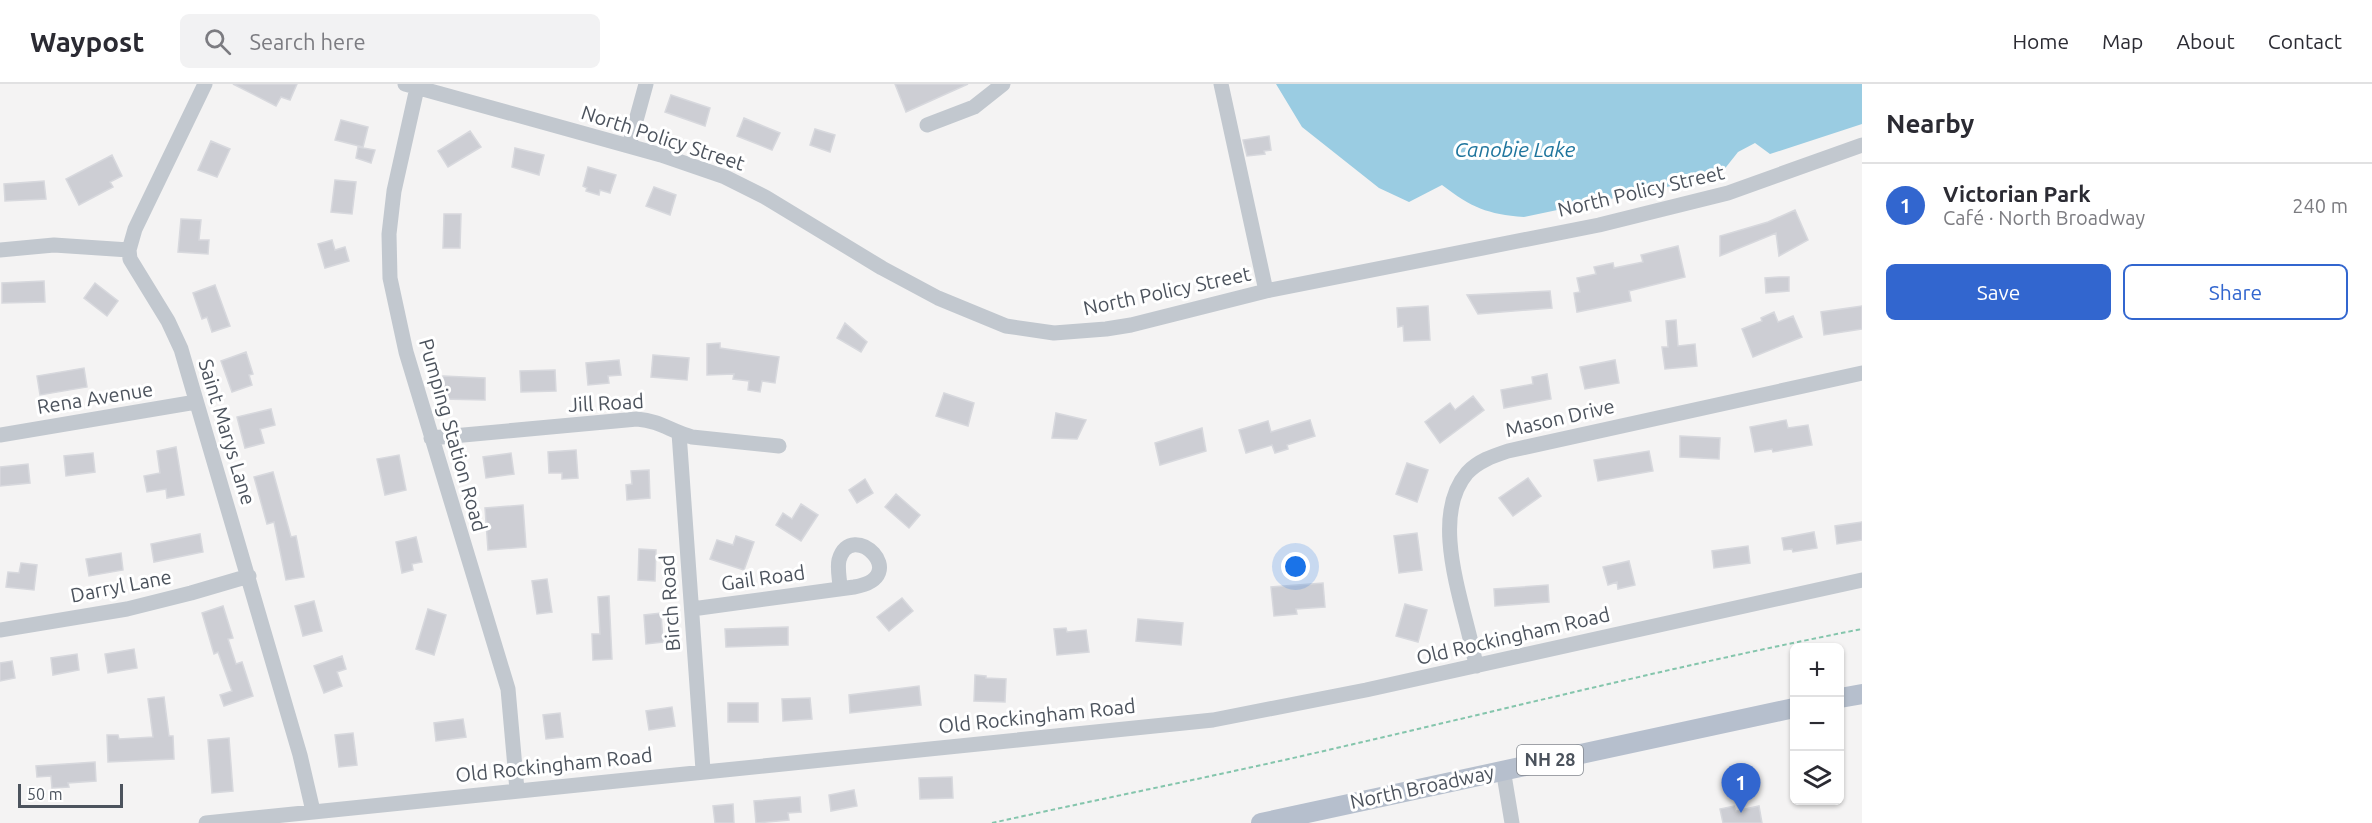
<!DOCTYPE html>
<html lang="en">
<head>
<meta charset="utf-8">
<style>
	:root { --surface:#fff; --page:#f2f2f3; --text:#2b2b33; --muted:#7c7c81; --line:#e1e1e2; --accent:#3266cf }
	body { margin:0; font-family:Ubuntu,sans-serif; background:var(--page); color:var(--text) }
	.controls { position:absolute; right:18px; bottom:18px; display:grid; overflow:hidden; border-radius:9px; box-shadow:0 2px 4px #0004 }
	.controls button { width:54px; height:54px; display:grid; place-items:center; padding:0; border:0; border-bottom:2px solid var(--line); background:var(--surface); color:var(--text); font:30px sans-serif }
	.scale { position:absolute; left:18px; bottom:15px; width:105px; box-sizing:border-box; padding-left:6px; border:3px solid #4c535d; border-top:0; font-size:16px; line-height:21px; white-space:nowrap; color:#4c535d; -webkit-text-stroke:4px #fff; paint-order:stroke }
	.you { position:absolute; left:1296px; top:483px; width:21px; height:21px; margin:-15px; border:4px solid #fff; border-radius:50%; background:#1a73e8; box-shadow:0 0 0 9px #1a73e833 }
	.badge { display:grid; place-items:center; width:39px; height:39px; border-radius:50%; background:var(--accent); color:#fff; font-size:20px; font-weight:700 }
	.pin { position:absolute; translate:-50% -50px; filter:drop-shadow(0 2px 3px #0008) }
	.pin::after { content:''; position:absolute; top:32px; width:21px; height:18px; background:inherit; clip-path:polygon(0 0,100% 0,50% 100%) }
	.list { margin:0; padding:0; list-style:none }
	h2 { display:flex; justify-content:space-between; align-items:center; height:78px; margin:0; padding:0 24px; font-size:26px }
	h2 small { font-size:20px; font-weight:400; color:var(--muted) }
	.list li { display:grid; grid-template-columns:39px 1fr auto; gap:18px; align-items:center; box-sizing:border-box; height:84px; padding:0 24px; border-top:2px solid var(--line) }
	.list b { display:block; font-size:22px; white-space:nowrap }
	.list p { margin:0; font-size:20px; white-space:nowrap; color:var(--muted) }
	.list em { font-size:20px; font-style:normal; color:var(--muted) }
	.actions { display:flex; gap:12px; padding:18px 24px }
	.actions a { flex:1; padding:14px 0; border:2px solid var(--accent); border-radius:9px; text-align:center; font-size:21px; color:var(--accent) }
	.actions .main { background:var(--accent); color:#fff }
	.icon { flex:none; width:33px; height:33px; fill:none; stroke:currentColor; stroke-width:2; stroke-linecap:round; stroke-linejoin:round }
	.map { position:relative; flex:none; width:1862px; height:739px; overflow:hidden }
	header { display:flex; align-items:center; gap:36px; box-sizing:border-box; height:84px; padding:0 30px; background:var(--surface); border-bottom:2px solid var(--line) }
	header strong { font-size:28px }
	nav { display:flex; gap:33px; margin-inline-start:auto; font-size:21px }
	.search { width:420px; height:54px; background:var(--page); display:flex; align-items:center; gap:15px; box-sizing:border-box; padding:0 21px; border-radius:9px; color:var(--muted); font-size:22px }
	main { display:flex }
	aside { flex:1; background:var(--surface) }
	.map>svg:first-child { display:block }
	.water { fill:#9acce2 }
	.building { fill:#cdced4; stroke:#d7d8dd; stroke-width:1.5 }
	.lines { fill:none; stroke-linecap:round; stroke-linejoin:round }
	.path { stroke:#84c5ac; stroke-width:2; stroke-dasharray:4.5 3; stroke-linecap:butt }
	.minor { stroke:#c2c8cf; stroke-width:15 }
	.major { stroke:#b6bfcd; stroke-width:20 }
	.labels { text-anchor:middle; stroke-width:6; stroke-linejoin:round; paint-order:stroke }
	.shield { fill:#fff; stroke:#82878e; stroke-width:1.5 }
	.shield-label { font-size:18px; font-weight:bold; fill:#4c535d }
	.street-label { font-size:20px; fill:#4c535d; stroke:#fff }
	.water-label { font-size:21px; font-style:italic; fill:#1f759d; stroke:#fff }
</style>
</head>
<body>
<header>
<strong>Waypost</strong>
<div class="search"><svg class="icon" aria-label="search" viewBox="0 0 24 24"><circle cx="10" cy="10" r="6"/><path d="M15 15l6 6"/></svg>Search here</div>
<nav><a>Home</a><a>Map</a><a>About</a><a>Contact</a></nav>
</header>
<main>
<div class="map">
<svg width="1862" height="739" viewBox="0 0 1862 739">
	<rect width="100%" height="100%" fill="#f4f3f3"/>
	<path class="water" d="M1276,0H1862V40L1770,70L1755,59L1738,68L1719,92L1524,133C1487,130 1472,124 1442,101L1409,118L1379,104L1302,43Z"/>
	<path class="building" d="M233,0H297L290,16L281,13L276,22Z
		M895,0H968L906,28Z
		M671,11L710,24L705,42L665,28Z
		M744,34L780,49L772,66L737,52Z
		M341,36L368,43L363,63L335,56Z
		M815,45L835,51L830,68L810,61Z
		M470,47L481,63L448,83L438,67Z
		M1269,52L1271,66L1264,67L1265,70L1247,72L1243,56Z
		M211,57L230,65L217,93L198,86Z
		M358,63L375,66L371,79L356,74Z
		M515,64L544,71L539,91L512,83Z
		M112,71L122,92L110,98L113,103L79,121L66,95Z
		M588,83L616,91L610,109L600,106L599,111L586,107L587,104L583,102Z
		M335,96L356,98L352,130L331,128Z
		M44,97L46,115L5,117L4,100Z
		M654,103L676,111L670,131L646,122Z
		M1795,126L1808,156L1779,172L1776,149L1720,172V152L1768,138Z
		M444,130H461L460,164H443Z
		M181,135L201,136L199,156H209L208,170L178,168Z
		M332,156L335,166L345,163L349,177L325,184L318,160Z
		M1678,162L1685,193L1629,207L1631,217L1577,228L1574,209L1580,208L1577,194L1596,190L1594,183L1613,179L1614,184L1643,178L1641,171Z
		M1779,193H1789V207L1766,209L1765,194Z
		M44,197L45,218L2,219V199Z
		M95,199L118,217L107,232L84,214Z
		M215,201L230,242L212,248L207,233L202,235L193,209Z
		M1550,207L1552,224L1478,230L1467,211Z
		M1428,222L1430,256L1404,257L1403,242L1398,243L1397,224Z
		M1862,222V245L1824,251L1821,228Z
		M1774,228L1778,238L1793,232L1802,253L1753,273L1742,245L1762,237L1761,234Z
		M1676,236L1678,262L1695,260L1697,282L1665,285L1662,263H1668L1666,237Z
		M845,239L867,258L861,268L837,254Z
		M720,259V264L779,273L775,299L762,297L760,308L748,306L749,297L733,295L734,290L707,291V260Z
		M246,268L253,290L249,291L252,301L232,308L221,277Z
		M653,271L689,274L687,296L651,293Z
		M619,276L621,291L608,292L609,299L588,301L586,279Z
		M1615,276L1619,299L1585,305L1580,283Z
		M84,284L87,303L40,311L37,292Z
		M555,286L556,307L521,308L520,287Z
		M1547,290L1551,315L1504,324L1501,306L1533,300L1532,293Z
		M443,292L485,294V316L442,315Z
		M944,309L974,319L968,342L936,332Z
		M1473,312L1484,326L1440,359L1425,338L1450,319L1455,326Z
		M271,325L275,341L260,345L264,359L245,364L237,333Z
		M1056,329L1086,336L1077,355L1052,354Z
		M1310,336L1315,352L1287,361L1288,365L1275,369L1272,361L1246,369L1239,346L1268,337L1271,348Z
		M1786,336L1788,344L1808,341L1812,361L1773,368L1772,365L1755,368L1750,343Z
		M1202,344L1206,367L1160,381L1155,359Z
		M1680,352L1720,354L1719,375L1680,373Z
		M176,363L184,411L167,414L166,405L147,408L144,392L160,389L157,367Z
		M576,366L578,394L562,395V389H549L548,368Z
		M1649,367L1653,387L1598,397L1594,376Z
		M93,369L95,388L66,392L64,372Z
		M511,369L514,390L486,394L483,373Z
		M399,371L406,406L385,411L377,375Z
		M1407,379L1428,386L1417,418L1396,410Z
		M28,380L30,399L0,402V383Z
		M649,386L650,414L627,416L626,401L632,400L631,387Z
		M273,388L291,453L296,452L304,493L286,496L274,438L267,440L254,393Z
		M1528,394L1541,412L1513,432L1499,414Z
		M865,395L873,409L857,419L849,406Z
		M896,410L920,431L909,444L885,423Z
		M801,420L818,431L801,457L776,441L783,429L792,435Z
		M523,421L526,463L488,466L485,424Z
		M1862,438V456L1837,460L1835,442Z
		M1814,448L1817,464L1793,468L1792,465L1784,466L1782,454Z
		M1417,449L1422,486L1399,489L1394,452Z
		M200,450L203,468L154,478L151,460Z
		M736,452L754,458L744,486L710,475L717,456L733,461Z
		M416,453L422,478L412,480L413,486L402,489L396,458Z
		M1748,462L1750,479L1714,484L1712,467Z
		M639,465L656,466L655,497L638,496Z
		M121,469L123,486L89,492L86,475Z
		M1629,477L1635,501L1618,505L1617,498L1608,501L1603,483Z
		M21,479L37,481L34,506L6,503L8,488L19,489Z
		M547,495L552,528L537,530L532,497Z
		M1323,499L1325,523L1296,525L1297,530L1274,532L1271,503Z
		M1548,501L1549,518L1495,522L1494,505Z
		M609,512L612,575L593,576L592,550H600L598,513Z
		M902,514L913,527L889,547L877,533Z
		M314,517L322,547L303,552L295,522Z
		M1405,520L1427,526L1418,558L1396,552Z
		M223,522L233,554L228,555L236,580L242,578L253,612L224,622L220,611L232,607L218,568L214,570L202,529Z
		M428,525L446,531L434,571L416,565Z
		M661,529L663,558L646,560L644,531Z
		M1138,535L1183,539L1181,561L1136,557Z
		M788,543V561L726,563L725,545Z
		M1066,544L1067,548L1086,546L1089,568L1057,571L1054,545Z
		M134,565L137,584L108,589L105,570Z
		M77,570L79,586L53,591L51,574Z
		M342,572L346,585L337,588L342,602L324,609L314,582Z
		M12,577L15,594L0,597V579Z
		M975,591L986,592V594L1006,595L1005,618L974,617Z
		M919,602L921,621L850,629L849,611Z
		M164,613L169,652H173L174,675L108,678L107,651H118L119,655L153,653L148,615Z
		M810,614L812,635L783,637L782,615Z
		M728,619H758V638H728Z
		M672,623L675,642L649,646L646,627Z
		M560,629L563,653L546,655L543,631Z
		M463,635L466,653L436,657L434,639Z
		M353,649L357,681L339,683L335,651Z
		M229,654L233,707L212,709L208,656Z
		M95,678L96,697L68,699L69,703L52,704L51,692L37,693L36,682Z
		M952,693L953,714L920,715L919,694Z
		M854,706L857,722L831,727L829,711Z
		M800,713L801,728L788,729L789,736L756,739L754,717Z
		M733,720L734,739H715L713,722Z
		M1734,722L1736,727L1759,722L1762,739H1723L1720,725Z"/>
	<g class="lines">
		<path class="path" d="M992,739C1104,714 1216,692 1328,666C1506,625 1683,580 1862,545"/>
		<path class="minor" d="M205,0L135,145L129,166L130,175L168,237L181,265L300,671L313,727
			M405,0L661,71L725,93L765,113L882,184L938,214L1006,242L1054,249L1106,245L1131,241L1266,207L1599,141L1728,109L1862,61
			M1221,0L1266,207
			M417,4L394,107L389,150L390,194L406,268L508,605L517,706
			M927,41L974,23L1003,0
			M629,62L646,0
			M0,166L54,161L129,166
			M679,349L703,686
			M0,351L196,318
			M431,354L637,335C661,337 670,347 692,353L779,362
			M692,525L854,503C914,493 851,433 839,476C837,485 840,496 840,504
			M0,546L127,525L191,509L249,492
			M1476,582C1467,527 1427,436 1467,389C1478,377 1493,372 1508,367L1862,289
			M1503,685L1512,739
			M206,739L1213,636L1366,606L1862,496"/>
		<path class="major" d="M1840,614L1862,610
			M1261,739L1794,624"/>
	</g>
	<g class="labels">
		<rect class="shield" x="1517" y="661" width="66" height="30" rx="4.5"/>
		<g class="shield-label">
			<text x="1550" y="682">NH 28</text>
		</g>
		<g class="street-label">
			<text transform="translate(663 54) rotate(18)" y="7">North Policy Street</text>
			<text transform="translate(1641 107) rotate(-13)" y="7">North Policy Street</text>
			<text transform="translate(1167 207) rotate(-12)" y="7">North Policy Street</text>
			<text transform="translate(95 314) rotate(-9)" y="7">Rena Avenue</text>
			<text transform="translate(606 319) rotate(-3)" y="7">Jill Road</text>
			<text transform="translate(1560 334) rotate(-13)" y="7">Mason Drive</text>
			<text transform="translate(227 348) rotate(73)" y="7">Saint Marys Lane</text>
			<text transform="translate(453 351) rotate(74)" y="7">Pumping Station Road</text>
			<text transform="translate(763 494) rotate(-8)" y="7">Gail Road</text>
			<text transform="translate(121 502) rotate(-11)" y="7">Darryl Lane</text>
			<text transform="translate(670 519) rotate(-94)" y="7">Birch Road</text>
			<text transform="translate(1513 552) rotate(-13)" y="7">Old Rockingham Road</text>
			<text transform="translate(1037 632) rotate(-6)" y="7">Old Rockingham Road</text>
			<text transform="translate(554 681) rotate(-6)" y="7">Old Rockingham Road</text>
			<text transform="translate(1422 703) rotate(-12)" y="7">North Broadway</text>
		</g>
		<g class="water-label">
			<text x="1515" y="73">Canobie Lake</text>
		</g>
	</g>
</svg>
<div class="controls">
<button>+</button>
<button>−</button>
<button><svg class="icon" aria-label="layers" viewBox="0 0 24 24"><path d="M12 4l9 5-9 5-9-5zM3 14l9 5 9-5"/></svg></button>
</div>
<div class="scale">50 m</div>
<div class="you"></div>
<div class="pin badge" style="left:1741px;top:729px">1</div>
</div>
<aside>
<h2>Nearby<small></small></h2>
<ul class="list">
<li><span class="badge">1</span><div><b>Victorian Park</b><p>Café · North Broadway</p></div><em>240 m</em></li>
</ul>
<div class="actions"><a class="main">Save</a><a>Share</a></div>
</aside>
</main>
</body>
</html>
